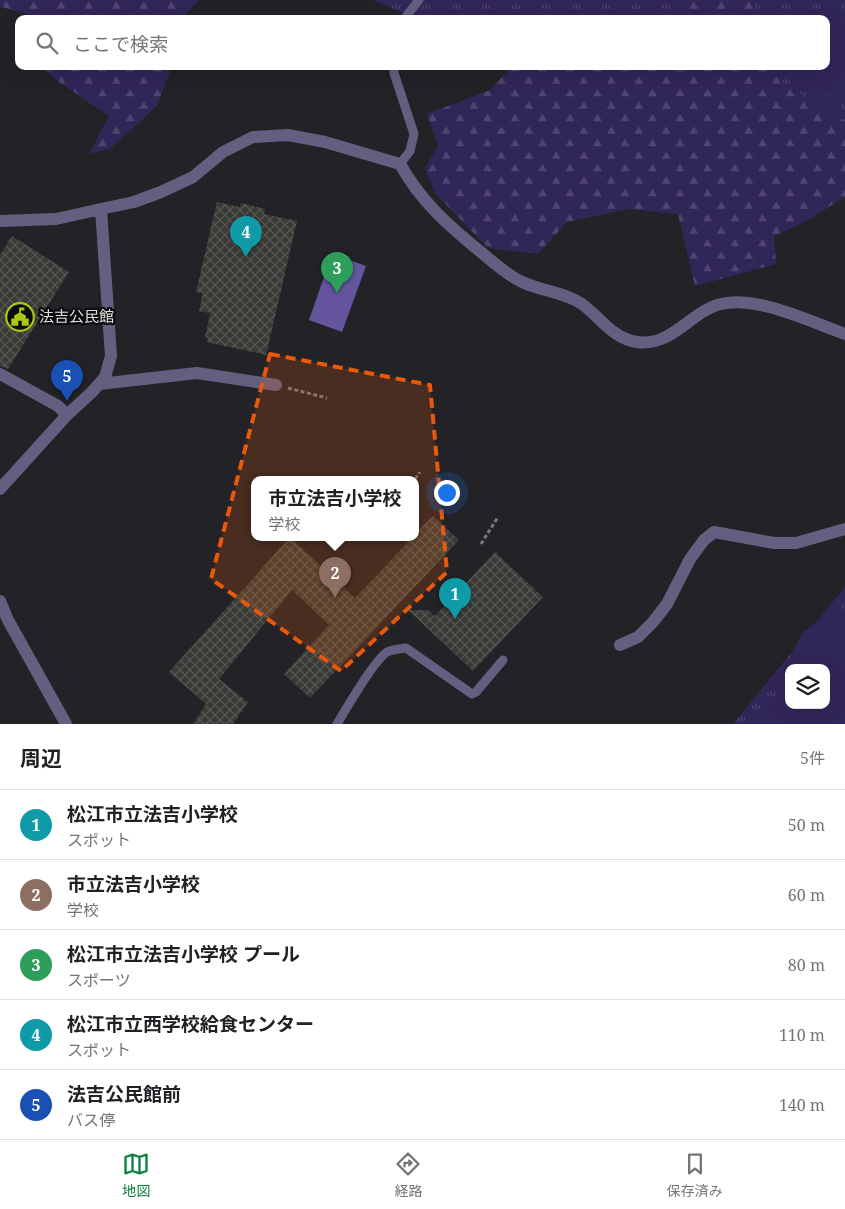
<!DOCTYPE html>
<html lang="ja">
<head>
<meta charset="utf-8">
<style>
	:root { --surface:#fff; --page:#f6f6f6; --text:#202124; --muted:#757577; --line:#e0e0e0; --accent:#0b8043 }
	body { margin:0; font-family:"Noto Serif","Noto Sans JP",serif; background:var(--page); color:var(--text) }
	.controls { position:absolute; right:15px; bottom:15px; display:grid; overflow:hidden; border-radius:10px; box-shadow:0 5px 20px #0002 }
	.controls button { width:45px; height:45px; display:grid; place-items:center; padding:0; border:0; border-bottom:1px solid var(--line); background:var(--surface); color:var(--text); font:25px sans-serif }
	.you { position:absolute; left:446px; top:492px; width:18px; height:18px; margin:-12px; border:4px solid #fff; border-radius:50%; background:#1a73e8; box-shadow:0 0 0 8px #1a73e833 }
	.badge { display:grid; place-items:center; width:32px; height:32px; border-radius:50%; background:var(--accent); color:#fff; font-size:16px; font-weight:700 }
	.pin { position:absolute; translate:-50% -41px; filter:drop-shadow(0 1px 2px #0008) }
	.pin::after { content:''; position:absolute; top:26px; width:18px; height:15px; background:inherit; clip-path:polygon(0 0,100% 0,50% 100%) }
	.popup { position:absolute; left:251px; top:476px; width:168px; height:65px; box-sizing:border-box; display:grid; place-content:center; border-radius:10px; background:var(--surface); filter:drop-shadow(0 1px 4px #0005); font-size:16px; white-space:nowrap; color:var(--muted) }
	.popup b { font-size:19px; color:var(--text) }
	.popup::after { content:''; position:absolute; left:50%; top:100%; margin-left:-10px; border:10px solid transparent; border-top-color:var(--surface) }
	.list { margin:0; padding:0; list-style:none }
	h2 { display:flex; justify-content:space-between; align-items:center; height:65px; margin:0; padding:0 20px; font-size:21px }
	h2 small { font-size:16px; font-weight:400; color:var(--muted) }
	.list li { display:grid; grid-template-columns:32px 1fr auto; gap:15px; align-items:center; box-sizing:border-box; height:70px; padding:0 20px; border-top:1px solid var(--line) }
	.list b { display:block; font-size:19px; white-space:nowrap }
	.list p { margin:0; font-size:16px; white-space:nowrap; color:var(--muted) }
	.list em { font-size:16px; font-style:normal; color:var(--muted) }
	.icon { flex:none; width:28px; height:28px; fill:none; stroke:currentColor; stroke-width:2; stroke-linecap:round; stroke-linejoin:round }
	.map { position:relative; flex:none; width:845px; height:724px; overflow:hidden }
	.search { position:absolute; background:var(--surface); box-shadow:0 5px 20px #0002; left:15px; right:15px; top:15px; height:55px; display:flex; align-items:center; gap:12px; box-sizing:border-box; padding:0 18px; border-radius:10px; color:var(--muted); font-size:19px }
	.sheet { height:415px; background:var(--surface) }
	nav { display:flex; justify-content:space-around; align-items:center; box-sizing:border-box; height:70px; border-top:1px solid var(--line); background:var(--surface); font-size:14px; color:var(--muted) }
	nav a { display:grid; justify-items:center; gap:2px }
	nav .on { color:var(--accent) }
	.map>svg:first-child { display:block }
	.grass { fill:url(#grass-tufts); fill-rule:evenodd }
	.forest { fill:url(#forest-firs) }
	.park { fill:#312658; fill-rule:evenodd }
	.water { fill:#64559e }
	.building { fill:url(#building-cross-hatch) }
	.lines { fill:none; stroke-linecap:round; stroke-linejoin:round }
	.path { stroke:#79797d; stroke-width:3; stroke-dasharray:4 2.5; stroke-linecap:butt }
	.service { stroke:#645f80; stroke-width:9 }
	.minor { stroke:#645f80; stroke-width:12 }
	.marked { fill:#e8590c; fill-opacity:0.2; stroke:#e8590c; stroke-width:4; stroke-dasharray:10 6; stroke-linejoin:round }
	.labels { text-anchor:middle; stroke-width:4.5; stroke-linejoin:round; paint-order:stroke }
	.poi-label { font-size:15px; fill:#e0e0e3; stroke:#0c0b0e; text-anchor:start }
</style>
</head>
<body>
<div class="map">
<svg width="845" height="724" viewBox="0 0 845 724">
	<defs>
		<pattern id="grass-tufts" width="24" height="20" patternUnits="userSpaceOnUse" patternTransform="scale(1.25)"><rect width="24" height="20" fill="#312658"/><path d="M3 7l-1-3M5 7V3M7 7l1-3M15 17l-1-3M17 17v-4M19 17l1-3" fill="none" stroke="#4f4570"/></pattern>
		<pattern id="forest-firs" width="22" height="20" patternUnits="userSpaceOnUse" patternTransform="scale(1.25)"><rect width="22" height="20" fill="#312658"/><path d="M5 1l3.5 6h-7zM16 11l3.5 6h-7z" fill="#4f4570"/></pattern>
		<pattern id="building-cross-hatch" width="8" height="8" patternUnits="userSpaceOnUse" patternTransform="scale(1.25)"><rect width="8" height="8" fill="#3a3b36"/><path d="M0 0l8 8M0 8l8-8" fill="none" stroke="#565753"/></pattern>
	</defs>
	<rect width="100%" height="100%" fill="#222227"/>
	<path class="grass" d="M373,0H845V185L682,66H826V19H417Z
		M845,587V724H733ZM789,668H826V705H789Z"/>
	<path class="forest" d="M0,0H199L185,15L184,19H28L27,14L2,7L0,8Z
		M680,0H747L759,11V19H678L680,15Z
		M42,66H172L157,106L111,148L89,154L109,116L52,77Z
		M512,66H772L784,84L845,120V197L808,220L774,236L776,264L695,286L678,214L627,209L567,222L538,254L488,248L435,193L425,168L438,146L427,114L490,90Z"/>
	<path class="park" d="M825,13L845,15V98L814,93L790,82L783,66H826V19H796L800,16Z
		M845,610V724H759L773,714L787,666L802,633L828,613ZM789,668H826V705H789Z"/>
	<path class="water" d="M332,254L366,266L342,332L309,320Z"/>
	<path class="building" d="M217,202L240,207L241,203L265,209L264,214L297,221L266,355L207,342L208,338L205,337L210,313L199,311L203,293L196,292Z
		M12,236L69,272L8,369L0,366V255Z
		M433,516L459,540L310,698L284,674L329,625L292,590L219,679L248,702L233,724H193L206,704L169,672L290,537L355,598L413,537H415V534Z
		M495,552L543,597L473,671L408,610H428L435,616Z"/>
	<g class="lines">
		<path class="path" d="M288,388L327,398
			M415,479L420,472
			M481,544L498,517"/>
		<path class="service" d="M404,19L419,0
			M394,66V73L414,134L410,151L400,164
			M337,724C346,709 374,660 387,652C393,649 400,649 406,648L472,694L476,692L503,660"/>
		<path class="minor" d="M101,209L134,202L161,192L193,177L223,152L253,137L288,135L325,142L400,164C421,202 449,226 482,253C494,263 507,275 522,282C541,291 564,292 582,304C601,318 612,338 637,342C672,347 691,311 721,304C756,295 811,322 845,334
			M0,221L56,219L101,209L111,356L105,377L92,392L67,415L0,489
			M0,374L58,406L67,415
			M99,384L197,373L276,385
			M0,601L8,620L66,724
			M620,645L638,637L653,622L667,604L690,559L704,540L714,532L774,543H796L845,529"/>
	</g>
	<path class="marked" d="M270,354L430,385L447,572L341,671L211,579Z"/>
	<defs>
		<symbol id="civic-ring" viewBox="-11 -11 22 22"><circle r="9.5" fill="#0c0b0e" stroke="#adc60f" stroke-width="1.5"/><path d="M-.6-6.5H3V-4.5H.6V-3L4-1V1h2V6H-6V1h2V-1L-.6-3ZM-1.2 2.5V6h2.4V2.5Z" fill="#adc60f"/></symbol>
	</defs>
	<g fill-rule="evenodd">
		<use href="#civic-ring" x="4" y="301" width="32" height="32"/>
	</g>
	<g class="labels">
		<g class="poi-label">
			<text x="39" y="322">法吉公民館</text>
		</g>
	</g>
</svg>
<div class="controls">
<button><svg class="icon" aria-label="layers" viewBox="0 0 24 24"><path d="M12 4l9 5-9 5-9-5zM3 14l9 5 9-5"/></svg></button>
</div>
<div class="you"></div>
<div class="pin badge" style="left:455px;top:619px;background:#0f9aa8">1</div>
<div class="pin badge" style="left:335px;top:598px;background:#8d6e63">2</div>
<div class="popup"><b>市立法吉小学校</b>学校</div>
<div class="pin badge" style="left:337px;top:293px;background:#2e9e5b">3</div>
<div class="pin badge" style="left:246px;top:257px;background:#0f9aa8">4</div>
<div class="pin badge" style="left:67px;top:401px;background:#1a4fb4">5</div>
<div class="search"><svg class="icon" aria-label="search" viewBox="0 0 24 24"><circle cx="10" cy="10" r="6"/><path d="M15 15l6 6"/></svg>ここで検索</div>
</div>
<section class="sheet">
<h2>周辺<small>5件</small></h2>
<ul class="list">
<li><span class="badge" style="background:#0f9aa8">1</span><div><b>松江市立法吉小学校</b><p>スポット</p></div><em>50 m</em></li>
<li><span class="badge" style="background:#8d6e63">2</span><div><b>市立法吉小学校</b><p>学校</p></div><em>60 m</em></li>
<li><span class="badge" style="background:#2e9e5b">3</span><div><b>松江市立法吉小学校 プール</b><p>スポーツ</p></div><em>80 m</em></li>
<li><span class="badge" style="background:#0f9aa8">4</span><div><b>松江市立西学校給食センター</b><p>スポット</p></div><em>110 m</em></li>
<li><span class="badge" style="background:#1a4fb4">5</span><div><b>法吉公民館前</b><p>バス停</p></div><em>140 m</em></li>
</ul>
</section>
<nav>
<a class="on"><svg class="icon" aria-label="map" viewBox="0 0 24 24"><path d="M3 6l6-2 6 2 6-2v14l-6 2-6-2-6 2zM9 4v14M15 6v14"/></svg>地図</a>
<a><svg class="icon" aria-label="directions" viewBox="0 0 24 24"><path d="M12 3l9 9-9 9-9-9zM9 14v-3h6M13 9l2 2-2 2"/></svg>経路</a>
<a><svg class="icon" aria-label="saved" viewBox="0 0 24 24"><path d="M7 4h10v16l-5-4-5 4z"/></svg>保存済み</a>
</nav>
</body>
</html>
